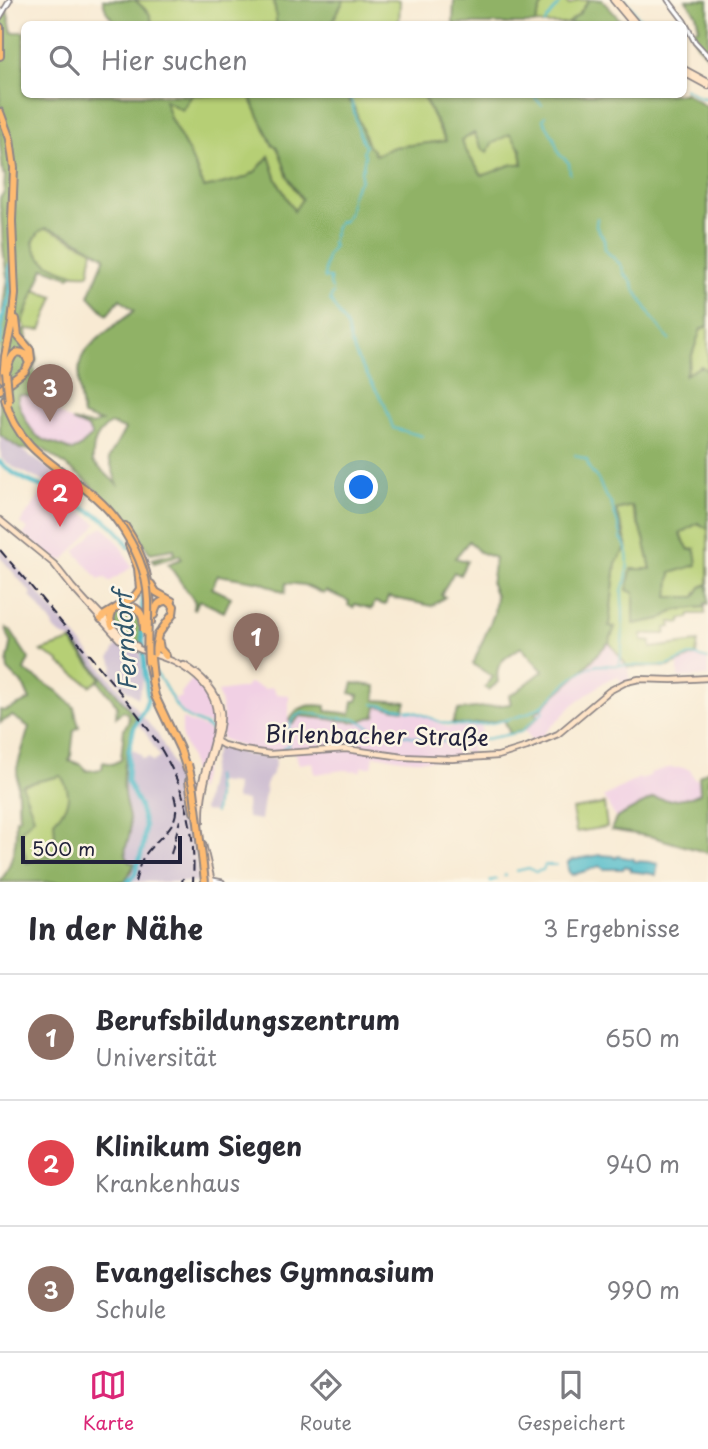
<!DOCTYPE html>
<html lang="de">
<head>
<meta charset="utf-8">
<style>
	:root { --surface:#fff; --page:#f7f7f7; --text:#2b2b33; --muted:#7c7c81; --line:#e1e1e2; --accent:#db2777 }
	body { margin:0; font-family:"Playpen Sans",sans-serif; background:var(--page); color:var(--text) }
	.scale { position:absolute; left:21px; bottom:18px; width:161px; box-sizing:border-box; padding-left:7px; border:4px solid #22223b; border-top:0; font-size:19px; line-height:24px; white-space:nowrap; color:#22223b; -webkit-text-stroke:5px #fcf5e5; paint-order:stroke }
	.you { position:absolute; left:362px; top:488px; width:24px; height:24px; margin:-18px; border:5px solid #fff; border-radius:50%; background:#1a73e8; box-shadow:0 0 0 10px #1a73e833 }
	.badge { display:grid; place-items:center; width:46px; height:46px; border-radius:50%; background:var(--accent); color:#fff; font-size:23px; font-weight:700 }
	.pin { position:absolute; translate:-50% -58px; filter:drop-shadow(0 2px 4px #0008) }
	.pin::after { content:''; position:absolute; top:37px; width:24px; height:21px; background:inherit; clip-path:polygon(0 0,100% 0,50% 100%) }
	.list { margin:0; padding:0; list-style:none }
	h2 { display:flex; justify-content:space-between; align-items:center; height:91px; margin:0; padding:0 28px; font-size:30px }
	h2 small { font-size:23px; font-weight:400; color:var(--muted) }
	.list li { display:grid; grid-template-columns:46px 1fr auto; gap:21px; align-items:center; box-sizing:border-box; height:126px; padding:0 28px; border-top:2px solid var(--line) }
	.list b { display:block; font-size:26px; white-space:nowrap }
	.list p { margin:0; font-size:23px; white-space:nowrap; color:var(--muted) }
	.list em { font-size:23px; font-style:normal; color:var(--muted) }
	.icon { flex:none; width:38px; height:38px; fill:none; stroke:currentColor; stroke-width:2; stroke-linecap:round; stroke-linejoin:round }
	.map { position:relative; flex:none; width:708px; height:882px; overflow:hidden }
	.search { position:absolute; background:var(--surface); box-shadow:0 2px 5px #0004; left:21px; right:21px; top:21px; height:77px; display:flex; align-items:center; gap:18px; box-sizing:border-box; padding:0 24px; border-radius:10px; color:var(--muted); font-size:26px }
	.sheet { height:469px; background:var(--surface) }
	nav { display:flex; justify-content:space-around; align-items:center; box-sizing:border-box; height:98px; border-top:2px solid var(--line); background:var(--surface); font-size:19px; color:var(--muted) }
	nav a { display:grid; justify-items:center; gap:4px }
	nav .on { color:var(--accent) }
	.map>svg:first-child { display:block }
	.built { fill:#f1d0e4 }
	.industrial { fill:#cebed1 }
	.green { fill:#b6cf75; stroke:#6c7858; stroke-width:2 }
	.forest { fill:#90b266; stroke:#596a50; stroke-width:2; fill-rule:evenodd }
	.water { fill:#4dbac9; stroke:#386e82; stroke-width:2 }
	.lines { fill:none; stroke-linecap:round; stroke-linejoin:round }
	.stream { stroke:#4dbac9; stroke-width:2 }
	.river { stroke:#4dbac9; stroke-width:4.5 }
	.tertiary-casing { stroke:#8d8687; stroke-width:7 }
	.secondary-casing { stroke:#8d8687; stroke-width:8 }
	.trunk-casing { stroke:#8d8687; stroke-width:10 }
	.tertiary { stroke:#fff; stroke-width:3.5 }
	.secondary { stroke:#ffe4c6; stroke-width:4.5 }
	.trunk { stroke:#febb71; stroke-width:6 }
	.rail { stroke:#22223b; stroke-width:2; stroke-dasharray:10 5; stroke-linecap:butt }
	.trunk-bridge-casing { stroke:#8d8687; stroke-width:10; stroke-linecap:butt }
	.trunk-bridge { stroke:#febb71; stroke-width:6 }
	.labels { text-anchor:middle; stroke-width:5; stroke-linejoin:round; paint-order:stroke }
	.street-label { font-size:23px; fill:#22223b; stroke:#fcf5e5 }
	.water-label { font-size:24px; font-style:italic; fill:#31576d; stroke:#fcf5e5 }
</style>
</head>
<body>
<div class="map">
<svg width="708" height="882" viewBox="0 0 708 882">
	<rect width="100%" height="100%" fill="#fcf5e5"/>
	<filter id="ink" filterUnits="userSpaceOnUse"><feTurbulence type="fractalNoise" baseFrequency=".0143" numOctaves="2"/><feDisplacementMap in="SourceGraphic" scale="14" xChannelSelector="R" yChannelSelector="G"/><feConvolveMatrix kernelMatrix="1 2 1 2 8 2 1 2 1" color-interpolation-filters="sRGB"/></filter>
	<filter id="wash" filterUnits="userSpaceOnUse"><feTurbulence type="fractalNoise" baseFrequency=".00686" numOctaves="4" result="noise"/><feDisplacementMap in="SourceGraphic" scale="28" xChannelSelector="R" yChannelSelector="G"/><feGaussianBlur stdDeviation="1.57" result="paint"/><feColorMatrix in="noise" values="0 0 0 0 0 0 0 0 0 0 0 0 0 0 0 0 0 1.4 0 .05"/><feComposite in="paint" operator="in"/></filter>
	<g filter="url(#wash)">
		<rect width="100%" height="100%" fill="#f8ead3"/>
		<path class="built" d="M26,393L38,399L68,419L88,428L92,436L79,448L72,451L59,444H50L39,438L28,426L17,401V395Z
			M43,492L69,508L84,513L97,524L64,560L61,559L57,563L23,535L28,529L20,523Z
			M104,527L118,542L132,567L109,582L106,578L99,579L75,552L94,532Z
			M609,642L628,667L630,681L622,684L618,676L607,680L574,704L545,733L542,739L533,742L525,730L538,718L535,713L544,707V705L580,673Z
			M696,655L708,660V676L678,678V663Z
			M193,678L202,685L212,700L216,716L214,726L191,718L184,713L174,699L182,697L181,693Z
			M249,683L265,689L272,687L277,694L289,695V720L292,724L300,716L356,722L376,706L403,710L429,718L447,727L481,726L482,739L470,742L472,756H465V751H460V761L409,760L374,755L372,767H361V771L343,770L315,774L313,762L299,764L294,751L274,753L256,751L233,744L222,738L221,734L223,713L218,692L245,688Z
			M182,719L206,728L211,734L210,742L198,792L189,754L182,738Z
			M668,768H685L690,770L694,778L699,780L700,793L691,797L669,800L653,798L616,818L603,797L639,778L641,780L651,775L650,773Z"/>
		<path class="industrial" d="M0,435L64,479L62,483L57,488L13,467L1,458Z
			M0,547L115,683L158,735L168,754L182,787L185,788L193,825L198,882H125L134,864L129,863L125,855V845L130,833L129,812L124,795L123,779L132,749L140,754L143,759L149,757L153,762L160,757L145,732L138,724L140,721L115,690L72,640L61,635L53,628L51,622L30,596L32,594L0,557Z
			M119,642L140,652L143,680L138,698L121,686L111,673V670L114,667L110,657Z
			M222,747L248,755L276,758L274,769L266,785L261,820L247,818L246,800L235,799L236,784L217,782L214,812L204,811L203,810L214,756L217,748Z"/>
		<path class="green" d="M135,0H273L276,14V24H153L149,13Z
			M344,0H400L399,24H331Z
			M547,0H564L569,5L578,0H589L579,15L567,24H535L541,7Z
			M192,95H249L273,146H276C284,159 284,169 289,179C292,186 298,193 302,200L294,211L277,180L269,156L256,171L245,178L205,189L189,153L170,118L164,100L182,110Z
			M345,95H420L424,98L440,131L446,141L394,147L375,156L368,147L354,107Z
			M474,133L482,149L510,133L521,150L523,165L500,190L480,173L460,141Z
			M46,228L52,230L93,250L89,274C68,276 36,266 33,242L39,232Z
			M35,290L54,297L41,330L26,329L23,322Z
			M708,326V371L700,367L685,377L701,328Z
			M631,506L644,538L651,569H631L634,593L661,619L676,610L705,607V614H690L689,618L681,619V623L671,622V627L666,628L665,634H642V641L651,642V648L698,642L696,655L668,667H628L609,642L615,627L609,626L616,563L627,547L624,532L615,510Z
			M698,523L708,529V584L701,587L695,597H667L671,573L694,549L689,550L680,534Z
			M71,641L101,678L91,686L59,663V661L41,651Z
			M69,760L82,765L89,773L96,845L18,882L21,854L17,778Z
			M604,804L607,827L576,832L572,809Z"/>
		<path class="forest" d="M103,0H135L149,13L153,24H116L106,11Z
			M273,0H344L331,24H276V14Z
			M454,0H547L541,7L535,24H453Z
			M589,0H602L624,24H567L579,14Z
			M686,0H708V56L697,44L691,31L699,28L696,14Z
			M7,10L12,32H24V94L192,95L182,110L165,101L170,118L189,153L204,188L245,178L256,171L269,156L277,180L294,211L302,199C298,193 292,186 289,179C284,169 284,159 276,146H273L249,95H345L354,107L368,146L373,150L375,155L394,147L446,141L424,98L420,95L534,94L536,98L537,94H684V92L708,108V138L706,139L708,142V326L701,329L685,375L701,366L708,371V529L698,523L680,534L689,550L695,549L697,565L671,573L668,597H695L701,587L708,584V604L705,603V607L676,610L661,619L634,624V593L627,590L631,569H651L644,538L632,506L616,510L627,547L616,563L609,626L615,627L609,642L580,673L544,705V707L535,713L538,717C528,727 524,732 510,734L504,720L464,725L452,723L458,710L511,704L509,696L516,692L543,671L521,647C506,658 494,661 498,682L489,690L485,687L493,677L473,664L494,614L496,596L491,584L495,558L479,552L469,541L455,558L467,561L460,575L454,572L441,595L445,597L432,606L388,597L385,605L375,602L372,609L355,604L353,608L348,605L349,601L326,591L324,594L304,585L286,583L285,593L261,582L218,575L212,588L231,597L224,612L199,600L195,609H193L195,602L168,564L181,559L180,555L154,563L152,559L175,553L174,549L150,553L130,525L87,481L43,449H20L0,435V328L7,278L3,248L1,210L0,208V198L4,192L5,174H3L0,143V21H2ZM474,133L482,149L487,152L492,144L510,134L521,150L523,164C508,162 496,173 482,175L469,156L461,141ZM46,228C67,233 88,246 105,257L89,296L107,315L120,299L134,311C121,321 84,346 81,360C76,378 80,399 83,416L101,422L91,425L72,421L88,428L92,436L79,448L72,451C48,438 37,446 24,416C21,409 17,403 18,395C32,393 37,401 49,400L45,394L31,386L33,383L30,377L36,378L34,367L37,360L35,349L32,344L27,340L26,331L20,328L44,268L69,277L74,274C57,269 36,262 33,242L39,232ZM110,424L125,429L109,458L117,484L93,462C92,445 95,435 110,424Z
			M129,607L137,611L142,623V644C128,641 115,630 112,616L122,609Z
			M6,628L10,630L29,659L24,670L57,691L74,707L79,727L74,730L71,756L69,761L82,765L87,771L102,769L103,762L112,764L121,760L124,729L129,720L127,713L123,711L116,717L117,705L98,681L101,678L71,641L72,640L136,717C130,737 121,773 124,793C125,806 131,818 130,831C129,845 121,847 129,862L135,863L125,882H0C8,871 13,857 15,843C17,835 15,827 16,819L19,818L17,768L29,727L12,716L0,723V710L5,711L30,700L24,686L8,670L7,663L11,645ZM61,776C73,795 69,805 54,821L56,852L27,863L20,832L34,817L22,785Z
			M353,683L376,686L375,700L406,702L403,710L377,706L375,716L356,722L300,716L293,724L289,721C298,705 309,704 326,706V711L351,714L353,701H357L359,695L350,693Z
			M708,770V853L653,837L611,830L616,818L653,798L669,800L691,797L700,793L699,776Z"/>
		<path class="water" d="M600,855L613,856L616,858L618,856L633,859V861L649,862L658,864L656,875C648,872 640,873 631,871V868L625,866L623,869H604L599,866C595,869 578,873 572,875C567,872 567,867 568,862L572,860Z"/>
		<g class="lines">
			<path class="stream" d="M626,0L644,24
				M544,24L551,14L563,0
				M684,88L699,97L708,99
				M534,94L536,99L542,105
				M545,116L543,120L554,138L559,154L569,163L570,174
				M597,218L596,226L604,239L605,250L621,265L624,273L633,283L634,288L653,319L669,340
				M332,289L330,284V278H325C324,272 326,259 328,254C330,251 332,248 334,246L332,244L336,226L341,221L343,222L350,211L351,198L354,190L357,184L361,180V171L363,167L365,155L363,152L365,146L359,133L351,99L348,94
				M333,293L330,300L347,327L350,341L358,360L385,405L393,428L422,436
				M575,455L587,460L589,468L599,481L603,491L611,503L621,534V538C630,550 628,566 626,581C619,591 623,602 623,614C623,630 623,649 619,665
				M154,671C167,684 172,707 187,717C196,723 206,723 212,731
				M373,704L403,709
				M406,710C421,712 433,721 448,724C474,729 502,722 526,714
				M528,713L542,706
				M401,734L440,742L464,741
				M470,742L521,732L543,712V705C559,691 576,671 596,665L667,666L692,655L708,659
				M284,748L288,746L289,727L293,720L296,716L303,713L315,714L329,717L356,719L370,727
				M215,813L217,795L215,776
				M516,871L529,868L535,872L543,870L545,865H556
				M504,876L506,875
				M490,881L497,879"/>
			<path class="river" d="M0,343L2,318L10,297V265
				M0,367V368
				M0,462C12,475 32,483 48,489C55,491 61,497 67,500C94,514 113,518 129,547
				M141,577L143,587L142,614
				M128,882L135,874L143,847L145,826L139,805L127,781L129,750L134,727L145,707L148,698L145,675L142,630"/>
		</g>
	</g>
	<g filter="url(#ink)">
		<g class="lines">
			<defs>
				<path id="tertiary" d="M668,0L684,21L695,42L708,56
					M0,17L10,0
					M209,882L212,880L222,882"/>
				<path id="secondary" d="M613,0L633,24
					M617,0L637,24
					M684,69L708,82
					M684,73L708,86
					M0,520L54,564L72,587L119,639C135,651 156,653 174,662C247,700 205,744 198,803
					M92,605L123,638L137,646
					M184,665C201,675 218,691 221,712C222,727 216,742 212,756C206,777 200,799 201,821
					M213,739L223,745L243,750L270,754L346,749L403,757L452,759L498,756L527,747L558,734L609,691L626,682L639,679L672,680L708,678
					M203,844L212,882"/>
				<path id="trunk" d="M0,27V56
					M0,112L10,139L14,168L12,221L15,294L12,323L5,356L3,379
					M7,370C10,360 13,348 25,354L28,361
					M0,390L25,371L31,359L30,350L18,336L16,319
					M5,399C22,466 86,473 120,525
					M125,526C145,556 152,586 151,622
					M151,584L156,592L172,601
					M154,615C156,607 158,600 168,601L174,606L173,614L158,635L154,654
					M101,619L103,616L134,597L140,589L138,568L129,545
					M112,626L110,619L112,613
					M159,643L160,649L166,656
					M148,661L155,696L180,749L187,770
					M189,781L194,812"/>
			</defs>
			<use href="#tertiary" class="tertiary-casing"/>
			<use href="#secondary" class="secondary-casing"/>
			<use href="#trunk" class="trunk-casing"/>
			<use href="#tertiary" class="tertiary"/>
			<use href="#secondary" class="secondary"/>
			<use href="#trunk" class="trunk"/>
			<path class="rail" d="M0,550C30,585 60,621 90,656C150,728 199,781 193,882
				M171,854L180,820
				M135,882C138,873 139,863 145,855C161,832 185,826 173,792
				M182,882L183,878"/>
			<defs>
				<path id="trunk-bridge" d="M6,372L9,402
					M119,523C135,547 147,571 148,600C149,620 146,640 148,661
					M133,607C143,611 144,621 144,631
					M151,658L153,677
					M188,764L194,790L205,882"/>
			</defs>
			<use href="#trunk-bridge" class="trunk-bridge-casing"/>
			<use href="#trunk-bridge" class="trunk-bridge"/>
		</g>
	</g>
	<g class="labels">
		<g class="street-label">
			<text transform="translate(377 736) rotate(1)" y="8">Birlenbacher Straße</text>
		</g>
		<g class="water-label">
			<text transform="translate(126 641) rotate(-93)" y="8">Ferndorf</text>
		</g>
	</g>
</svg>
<div class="scale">500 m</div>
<div class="you"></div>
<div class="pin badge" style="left:256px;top:671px;background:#8d6e63">1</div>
<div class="pin badge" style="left:60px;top:527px;background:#e0444e">2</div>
<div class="pin badge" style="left:50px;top:422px;background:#8d6e63">3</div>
<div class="search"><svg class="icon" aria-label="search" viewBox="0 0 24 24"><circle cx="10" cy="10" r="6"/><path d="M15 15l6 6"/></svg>Hier suchen</div>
</div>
<section class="sheet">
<h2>In der Nähe<small>3 Ergebnisse</small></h2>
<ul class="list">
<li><span class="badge" style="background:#8d6e63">1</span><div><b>Berufsbildungszentrum</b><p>Universität</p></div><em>650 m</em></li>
<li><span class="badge" style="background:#e0444e">2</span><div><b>Klinikum Siegen</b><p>Krankenhaus</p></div><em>940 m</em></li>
<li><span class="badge" style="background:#8d6e63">3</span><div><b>Evangelisches Gymnasium</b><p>Schule</p></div><em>990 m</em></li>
</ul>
</section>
<nav>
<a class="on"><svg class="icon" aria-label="map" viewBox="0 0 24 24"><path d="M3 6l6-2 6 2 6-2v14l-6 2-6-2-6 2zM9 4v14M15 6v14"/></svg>Karte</a>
<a><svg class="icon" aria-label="directions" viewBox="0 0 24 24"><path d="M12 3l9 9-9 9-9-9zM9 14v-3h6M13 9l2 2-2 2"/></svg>Route</a>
<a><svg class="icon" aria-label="saved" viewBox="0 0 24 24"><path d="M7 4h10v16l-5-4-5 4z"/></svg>Gespeichert</a>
</nav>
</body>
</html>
